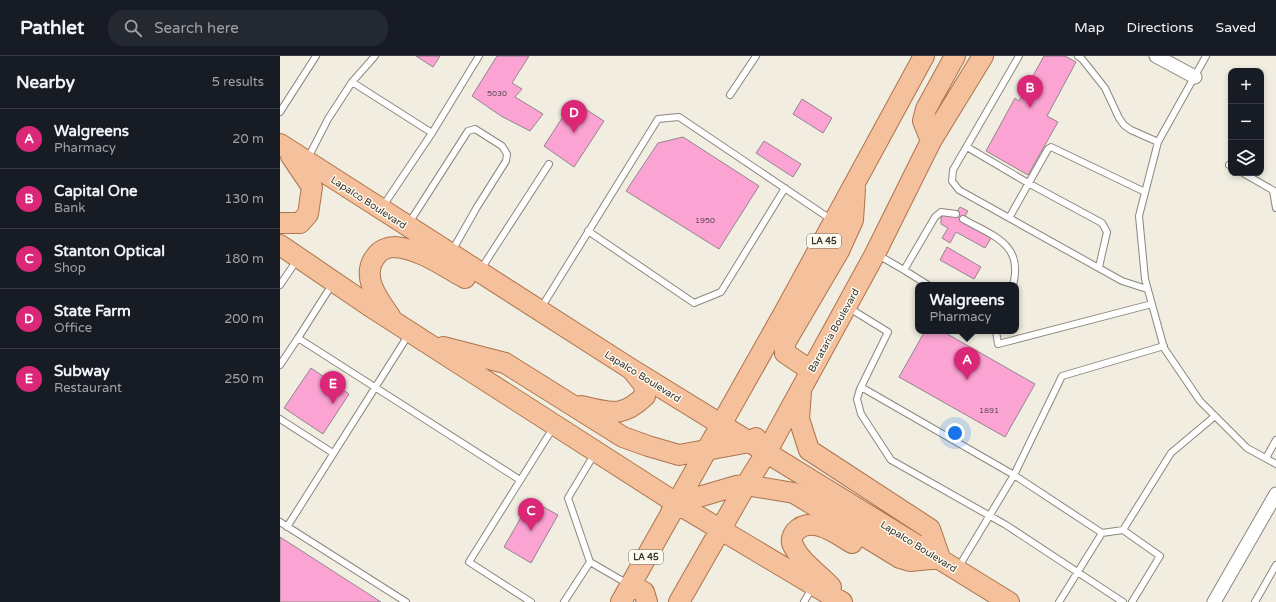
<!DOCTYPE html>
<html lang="en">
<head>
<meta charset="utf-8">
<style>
	:root { --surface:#171b24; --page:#242831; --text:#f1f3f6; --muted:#9ea1a6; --line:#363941; --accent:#db2777 }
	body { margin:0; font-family:"Varela Round",sans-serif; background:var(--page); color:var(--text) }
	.controls { position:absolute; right:12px; top:12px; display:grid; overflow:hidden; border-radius:8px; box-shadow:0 2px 6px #0003 }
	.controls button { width:36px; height:36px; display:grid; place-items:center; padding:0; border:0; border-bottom:1px solid var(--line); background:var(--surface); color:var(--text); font:20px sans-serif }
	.you { position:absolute; left:675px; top:377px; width:14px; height:14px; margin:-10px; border:3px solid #fff; border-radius:50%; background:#1a73e8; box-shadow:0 0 0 6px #1a73e833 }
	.badge { display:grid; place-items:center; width:26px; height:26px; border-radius:50%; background:var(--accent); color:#fff; font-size:13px; font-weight:700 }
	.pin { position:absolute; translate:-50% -33px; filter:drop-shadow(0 1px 2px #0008) }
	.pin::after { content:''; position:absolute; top:21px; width:14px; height:12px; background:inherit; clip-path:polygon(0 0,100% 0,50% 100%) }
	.popup { position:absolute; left:635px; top:226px; width:104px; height:52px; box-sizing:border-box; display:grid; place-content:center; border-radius:8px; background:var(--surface); filter:drop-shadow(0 1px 3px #0005); font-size:13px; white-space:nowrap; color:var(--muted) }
	.popup b { font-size:15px; color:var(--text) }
	.popup::after { content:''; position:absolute; left:50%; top:100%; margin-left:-8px; border:8px solid transparent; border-top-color:var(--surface) }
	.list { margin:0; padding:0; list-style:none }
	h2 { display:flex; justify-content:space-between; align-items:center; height:52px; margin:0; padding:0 16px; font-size:17px }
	h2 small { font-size:13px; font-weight:400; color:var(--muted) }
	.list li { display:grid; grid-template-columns:26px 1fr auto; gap:12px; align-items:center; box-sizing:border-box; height:60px; padding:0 16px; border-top:1px solid var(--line) }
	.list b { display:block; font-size:15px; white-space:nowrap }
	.list p { margin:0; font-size:13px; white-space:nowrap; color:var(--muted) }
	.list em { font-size:13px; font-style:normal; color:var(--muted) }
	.icon { flex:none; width:22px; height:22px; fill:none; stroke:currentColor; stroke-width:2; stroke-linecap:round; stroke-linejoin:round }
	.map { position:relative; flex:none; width:996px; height:546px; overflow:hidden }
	header { display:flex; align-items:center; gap:24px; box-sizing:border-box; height:56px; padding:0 20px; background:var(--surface); border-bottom:1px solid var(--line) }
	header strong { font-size:19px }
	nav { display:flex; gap:22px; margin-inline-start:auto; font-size:14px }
	.search { width:280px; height:36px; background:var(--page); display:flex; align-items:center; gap:10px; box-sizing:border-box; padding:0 14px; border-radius:16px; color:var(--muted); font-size:15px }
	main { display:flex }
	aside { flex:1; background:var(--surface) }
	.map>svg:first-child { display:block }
	.building { fill:#fba3d3; stroke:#92868c }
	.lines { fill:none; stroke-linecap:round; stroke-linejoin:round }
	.lane-casing { stroke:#8b877c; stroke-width:8 }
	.street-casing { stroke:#8b877c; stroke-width:15 }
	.primary-casing { stroke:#ae744b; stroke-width:22 }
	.lane { stroke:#fff; stroke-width:6 }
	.street { stroke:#fff; stroke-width:13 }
	.primary { stroke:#f5c09c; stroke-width:20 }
	.labels { text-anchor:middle; stroke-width:3; stroke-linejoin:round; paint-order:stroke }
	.number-label { font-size:8px; fill:#675058 }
	.shield { fill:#fefaee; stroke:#726f68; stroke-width:1 }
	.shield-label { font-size:9px; font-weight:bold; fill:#36342f }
	.street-label { font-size:10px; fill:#36342f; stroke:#fefaee }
</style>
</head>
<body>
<header>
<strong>Pathlet</strong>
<div class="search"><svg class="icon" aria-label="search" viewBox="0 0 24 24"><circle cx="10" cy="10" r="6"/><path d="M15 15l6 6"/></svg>Search here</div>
<nav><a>Map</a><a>Directions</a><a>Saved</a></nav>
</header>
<main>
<aside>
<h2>Nearby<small>5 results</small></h2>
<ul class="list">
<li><span class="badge">A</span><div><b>Walgreens</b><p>Pharmacy</p></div><em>20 m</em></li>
<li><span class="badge">B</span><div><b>Capital One</b><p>Bank</p></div><em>130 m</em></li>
<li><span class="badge">C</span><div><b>Stanton Optical</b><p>Shop</p></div><em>180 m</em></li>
<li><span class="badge">D</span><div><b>State Farm</b><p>Office</p></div><em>200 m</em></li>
<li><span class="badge">E</span><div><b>Subway</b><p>Restaurant</p></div><em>250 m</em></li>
</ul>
</aside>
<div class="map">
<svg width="996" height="546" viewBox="0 0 996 546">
	<rect width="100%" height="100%" fill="#f1ede1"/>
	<path class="building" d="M136,0H160L153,11Z
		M217,0H249L232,27L242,33L235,41L263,58L250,75L221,60L192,40Z
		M764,0H785L796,6L767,60L778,66L748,119L706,95L735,42L739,45Z
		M522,43L552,62L543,77L513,58Z
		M293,45L324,65L294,111L264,90Z
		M403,81L479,130L439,193L346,135L378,87Z
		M484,85L521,108L513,121L476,97Z
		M680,151L688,155L682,165L711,182L705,192L676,176L670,187L662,182L668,172L661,168V161L668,157L674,161Z
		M667,191L701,211L694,223L660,204Z
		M645,275H662L755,328L725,381L619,321Z
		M31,312L69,338L43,378L4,352Z
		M251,444L278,459L251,507L224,491Z
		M0,481L101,546H0Z"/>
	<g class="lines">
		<defs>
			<path id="lane" d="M739,0L673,114L672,125L679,134L842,225L867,233
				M798,0L802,3L825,32L839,62L844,69L851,74L878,86
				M926,0L878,86L859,160L865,223L884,292L920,345L967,392L996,408
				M72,26L95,0
				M450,39L476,0
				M0,56L36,0
				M152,77L199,0
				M687,91L748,127L822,167L827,176L819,211
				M28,102L48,63L72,26L152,77L103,150
				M949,109L951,110
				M963,117L996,136
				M993,135L996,152
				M729,162L768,93L771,91L865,136
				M683,163C713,180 744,188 733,229
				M129,167L188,75L195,73L222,90L227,98L226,105L197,151L172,195
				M308,175L414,247L441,236L505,132
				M598,199L624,214L655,161L661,156L676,158
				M201,213L269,108
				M624,214L648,229
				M0,229L17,204
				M261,252L378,63L399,61L552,164
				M569,252L608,276L580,333L577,343L581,358L611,404L726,469L843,546
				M716,275L718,288L872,248
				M18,282L53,227
				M0,309L18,282L240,424
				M581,331L734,419L822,477
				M0,363L53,397
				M986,402L996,384
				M0,466L126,546
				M7,471L129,278
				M310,506L348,528
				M678,512L734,419L782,320L884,290
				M251,546L189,506L273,372
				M284,546L310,506L288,442L315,397
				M524,546L532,532
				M779,546L822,477L843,474
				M852,546L880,500L843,474L891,397L935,360
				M975,546L996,509"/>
			<path id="street" d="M876,0L915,21
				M934,546L996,438"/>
			<path id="primary" d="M651,85L643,65L646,53L675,0
				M0,88L351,313L729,546
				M0,167H20L28,158L32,131L11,100
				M0,189L88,249L396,447L562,546
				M110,260C98,243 80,220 96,200C100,194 108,191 115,191C140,193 163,210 185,222
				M163,291L225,307L343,381L368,390L399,399L470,386L476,382
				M530,314L505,297V287L559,195L573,164L575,133
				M301,350C330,356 341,363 365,340L364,329L352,314
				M391,456L415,442L456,430L466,429L514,437L620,502L630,505L660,502L650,473L529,394L519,363L521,336
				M350,529L364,536L367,546
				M551,531C538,517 519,505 512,487C511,483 513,479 515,476C531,458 557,478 572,487
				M341,546L504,257L644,0
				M399,546L466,429L486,397L595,198L651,85L703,0"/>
		</defs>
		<use href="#lane" class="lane-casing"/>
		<use href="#street" class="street-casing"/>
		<use href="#primary" class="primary-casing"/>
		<use href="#lane" class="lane"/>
		<use href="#street" class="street"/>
		<use href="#primary" class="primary"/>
	</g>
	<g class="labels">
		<g class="number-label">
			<text x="217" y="40">5030</text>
			<text x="425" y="167">1950</text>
			<text x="709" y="357">1891</text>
		</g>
		<g class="shield">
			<rect x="527" y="178" width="34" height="14" rx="3"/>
			<rect x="349" y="494" width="34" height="14" rx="3"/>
		</g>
		<g class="shield-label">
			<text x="544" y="188">LA 45</text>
			<text x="366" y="504">LA 45</text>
		</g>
		<g class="street-label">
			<text transform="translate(89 146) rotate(33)" y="4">Lapalco Boulevard</text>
			<text transform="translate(553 274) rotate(-61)" y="4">Barataria Boulevard</text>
			<text transform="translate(363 320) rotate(32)" y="4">Lapalco Boulevard</text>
			<text transform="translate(639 490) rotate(32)" y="4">Lapalco Boulevard</text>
		</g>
	</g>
</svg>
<div class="controls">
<button>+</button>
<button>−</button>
<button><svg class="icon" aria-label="layers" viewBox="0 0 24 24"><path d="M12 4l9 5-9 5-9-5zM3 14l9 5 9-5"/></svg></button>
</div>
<div class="you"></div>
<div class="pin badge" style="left:687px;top:324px">A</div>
<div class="popup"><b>Walgreens</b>Pharmacy</div>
<div class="pin badge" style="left:750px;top:52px">B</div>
<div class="pin badge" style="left:251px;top:475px">C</div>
<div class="pin badge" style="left:294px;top:77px">D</div>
<div class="pin badge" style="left:53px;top:348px">E</div>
</div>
</main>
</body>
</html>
